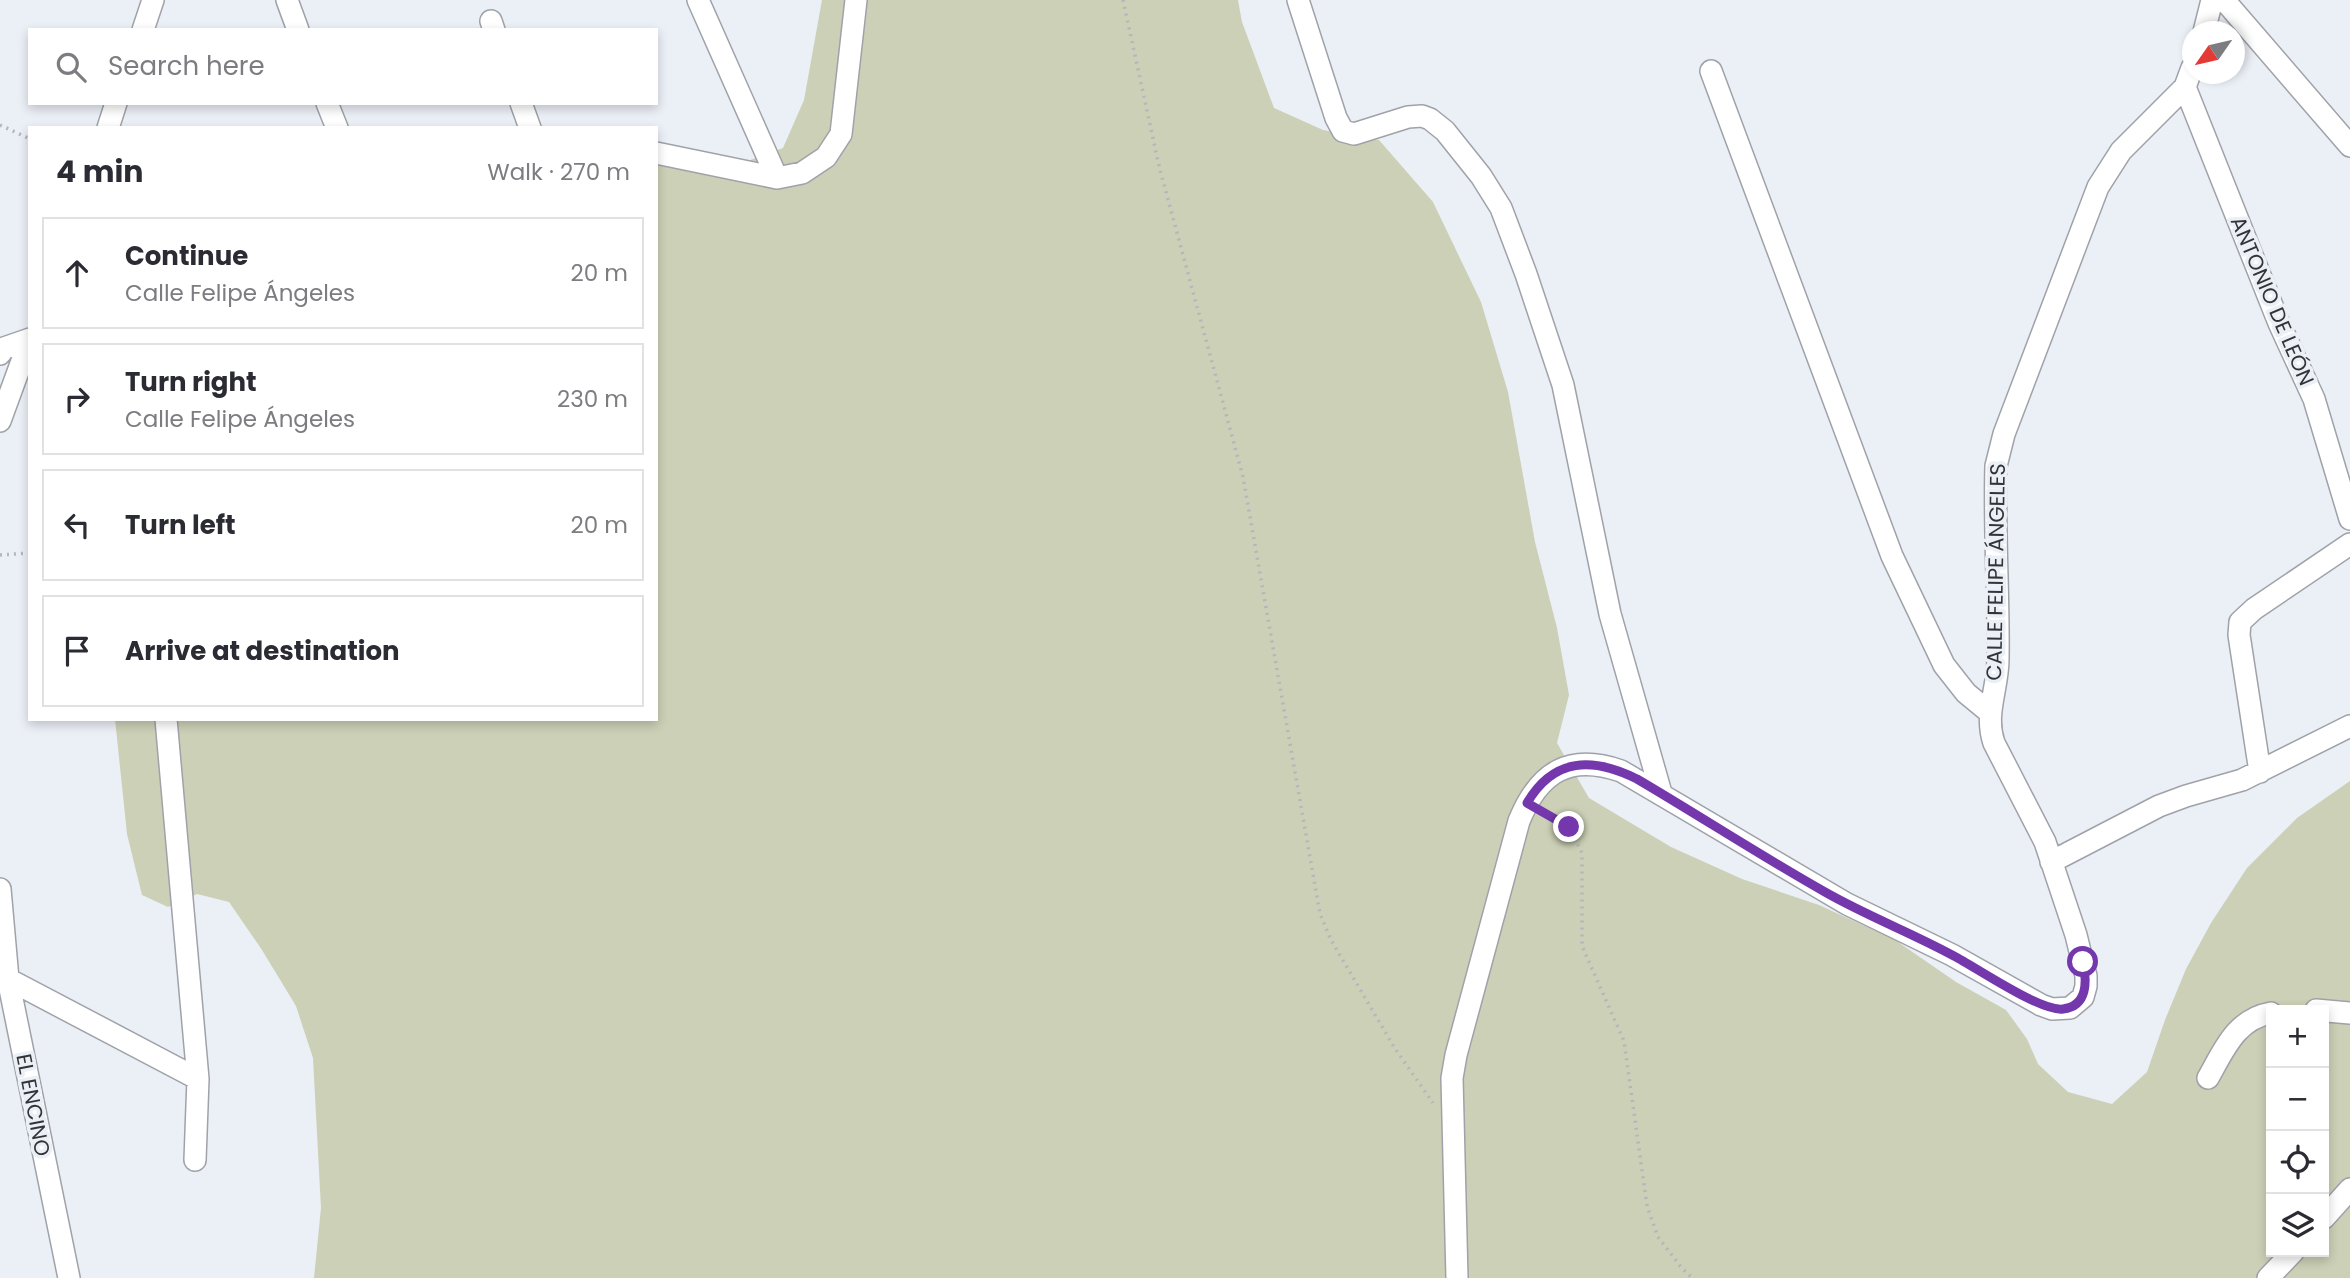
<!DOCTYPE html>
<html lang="en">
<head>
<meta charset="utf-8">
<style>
	:root { --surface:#fff; --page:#f2f2f3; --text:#2b2b33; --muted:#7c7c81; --line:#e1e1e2 }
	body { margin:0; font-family:Poppins,sans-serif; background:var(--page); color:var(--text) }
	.controls { position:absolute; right:21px; bottom:21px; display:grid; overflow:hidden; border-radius:0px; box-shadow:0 4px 10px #0003 }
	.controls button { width:63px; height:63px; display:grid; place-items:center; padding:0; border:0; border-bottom:2px solid var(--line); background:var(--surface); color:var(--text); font:35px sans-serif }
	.compass { position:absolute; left:2182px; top:21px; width:63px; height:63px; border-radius:50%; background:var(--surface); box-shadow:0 4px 10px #0003; rotate:236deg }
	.stop { position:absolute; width:21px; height:21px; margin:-16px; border:5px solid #7437ac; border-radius:50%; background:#fff }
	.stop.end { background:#7437ac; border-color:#fff; box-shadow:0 2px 7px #0008 }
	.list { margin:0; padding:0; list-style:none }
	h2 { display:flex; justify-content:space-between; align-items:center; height:91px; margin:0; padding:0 28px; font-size:30px }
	h2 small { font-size:23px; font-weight:400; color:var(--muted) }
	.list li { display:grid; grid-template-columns:46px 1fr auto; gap:21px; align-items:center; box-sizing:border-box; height:112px; margin:0 14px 14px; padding:0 14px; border:2px solid var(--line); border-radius:0px }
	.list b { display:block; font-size:26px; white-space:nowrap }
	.list p { margin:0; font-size:23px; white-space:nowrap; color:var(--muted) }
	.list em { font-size:23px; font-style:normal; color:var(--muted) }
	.icon { flex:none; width:38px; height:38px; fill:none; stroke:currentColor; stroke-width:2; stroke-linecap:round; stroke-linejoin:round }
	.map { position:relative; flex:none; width:2350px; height:1278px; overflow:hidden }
	.search { position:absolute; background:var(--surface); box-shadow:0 4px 10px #0003; left:28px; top:28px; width:630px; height:77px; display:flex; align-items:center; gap:18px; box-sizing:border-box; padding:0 24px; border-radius:0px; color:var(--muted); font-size:26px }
	.panel { position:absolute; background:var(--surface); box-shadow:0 4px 10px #0003; left:28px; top:126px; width:630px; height:595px; border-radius:0px }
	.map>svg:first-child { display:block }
	.green { fill:#cbd0b6; fill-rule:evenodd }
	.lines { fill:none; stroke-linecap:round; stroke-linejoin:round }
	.minor-casing { stroke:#9fa2a9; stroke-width:24 }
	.path { stroke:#b3b6bc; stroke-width:3.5; stroke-dasharray:2 5; stroke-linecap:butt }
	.minor { stroke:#fff; stroke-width:21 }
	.route { stroke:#7437ac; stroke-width:9 }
	.labels { text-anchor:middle; stroke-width:7; stroke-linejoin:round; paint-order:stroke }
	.street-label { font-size:21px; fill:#333437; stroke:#ebeff6 }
</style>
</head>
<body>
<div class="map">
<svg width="2350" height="1278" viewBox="0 0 2350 1278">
	<rect width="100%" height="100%" fill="#ebeff6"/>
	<path class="green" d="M822,0H1238L1242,22L1274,108L1323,130L1379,140L1433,202L1481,302L1508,392L1535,542L1557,628L1569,695L1557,743L1589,798L1671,847L1742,879L1819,905L1895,940L1956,982L2006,1010L2027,1039L2038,1064L2068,1092L2112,1104L2147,1072L2165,1020L2186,969L2211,923L2247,868L2297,818L2350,781V1278H314L321,1208L313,1058L296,1006L262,950L229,902L197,894L168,907L142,895L127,834L115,719H656V154L742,163L783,148L804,100ZM2271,1010H2324V1252H2271Z"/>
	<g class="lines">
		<defs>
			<path id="minor" d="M287,0L298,30
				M698,0L777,178
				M1298,0L1336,118L1343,131L1354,134L1408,117L1422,116L1430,119L1445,131L1481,176L1501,208L1526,274L1563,385L1610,614L1661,793
				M2224,0L2350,146
				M491,21L494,30
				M143,30L153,0
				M2204,32L2212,0
				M1711,71L1892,556L1944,665L1966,693L1989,712
				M2185,87L2279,323L2314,399L2350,519
				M327,103L337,128
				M521,103L530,128
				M108,128L116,103
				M656,153L777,178L802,173L826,157L841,134L856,0
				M0,354L4,348L30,339
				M0,421L30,339
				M2260,772L2239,635L2240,622L2254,609L2350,544
				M2051,862L2159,806L2186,796L2242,780L2350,726
				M0,889L8,979L69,1278
				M0,979H8L198,1079L166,719
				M2316,1010L2350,1013
				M2208,1078C2224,1050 2236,1019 2271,1013
				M195,1160L198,1079
				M2324,1218L2350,1189
				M1457,1278L1452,1078L1456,1055L1519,821C1539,772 1569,753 1621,771L1847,904L1952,955L2041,1005L2052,1009L2070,1008L2083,997L2086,986V976L2076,935L2045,842L1994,743C1984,714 1998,689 1998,659C1999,595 1994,530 1996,466L2004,434L2098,187L2121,151L2185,87L2192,68
				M2268,1278L2293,1252"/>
		</defs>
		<use href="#minor" class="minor-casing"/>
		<path class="path" d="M1123,0L1159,166L1243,477L1320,914L1331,940L1394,1047L1433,1103
			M0,125L30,139
			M0,555L30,553
			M1543,813L1569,827L1582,853V946L1624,1041L1647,1206L1658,1237L1681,1267L1692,1278"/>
		<use href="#minor" class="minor"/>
	</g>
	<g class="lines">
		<path class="route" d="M1569,827L1527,803C1554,757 1593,757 1637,779C1700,816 1761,856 1825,892C1867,916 1912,933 1954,956C1977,968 2041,1012 2063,1009C2088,1006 2087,981 2083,962"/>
	</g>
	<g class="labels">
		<g class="street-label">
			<text transform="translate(2272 301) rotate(67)" y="7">ANTONIO DE LEÓN</text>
			<text transform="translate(1996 572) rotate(-89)" y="7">CALLE FELIPE ÁNGELES</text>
			<text transform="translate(33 1105) rotate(79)" y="7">EL ENCINO</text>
		</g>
	</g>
</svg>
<div class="controls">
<button>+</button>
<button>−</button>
<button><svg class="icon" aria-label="locate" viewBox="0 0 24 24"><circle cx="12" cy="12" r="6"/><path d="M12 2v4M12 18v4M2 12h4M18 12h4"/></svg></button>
<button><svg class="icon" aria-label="layers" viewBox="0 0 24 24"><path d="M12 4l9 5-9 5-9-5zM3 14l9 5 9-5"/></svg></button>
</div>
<svg class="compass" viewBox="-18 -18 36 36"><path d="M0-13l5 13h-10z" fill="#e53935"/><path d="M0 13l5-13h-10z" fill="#7c7c81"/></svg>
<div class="stop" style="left:2083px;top:962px"></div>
<div class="stop end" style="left:1569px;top:827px"></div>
<div class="search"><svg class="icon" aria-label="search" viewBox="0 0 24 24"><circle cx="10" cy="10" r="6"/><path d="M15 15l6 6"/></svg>Search here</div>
<section class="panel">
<h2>4 min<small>Walk · 270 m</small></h2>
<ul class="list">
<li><svg class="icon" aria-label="ahead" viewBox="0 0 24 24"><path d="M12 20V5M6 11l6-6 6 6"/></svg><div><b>Continue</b><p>Calle Felipe Ángeles</p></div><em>20 m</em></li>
<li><svg class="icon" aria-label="right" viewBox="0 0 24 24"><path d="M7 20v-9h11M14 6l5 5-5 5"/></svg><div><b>Turn right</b><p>Calle Felipe Ángeles</p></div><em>230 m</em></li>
<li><svg class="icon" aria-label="left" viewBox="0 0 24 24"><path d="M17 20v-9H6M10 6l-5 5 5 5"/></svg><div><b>Turn left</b></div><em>20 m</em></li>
<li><svg class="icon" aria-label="arrive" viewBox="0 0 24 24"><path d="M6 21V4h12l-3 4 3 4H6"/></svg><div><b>Arrive at destination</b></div></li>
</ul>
</section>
</div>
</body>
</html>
